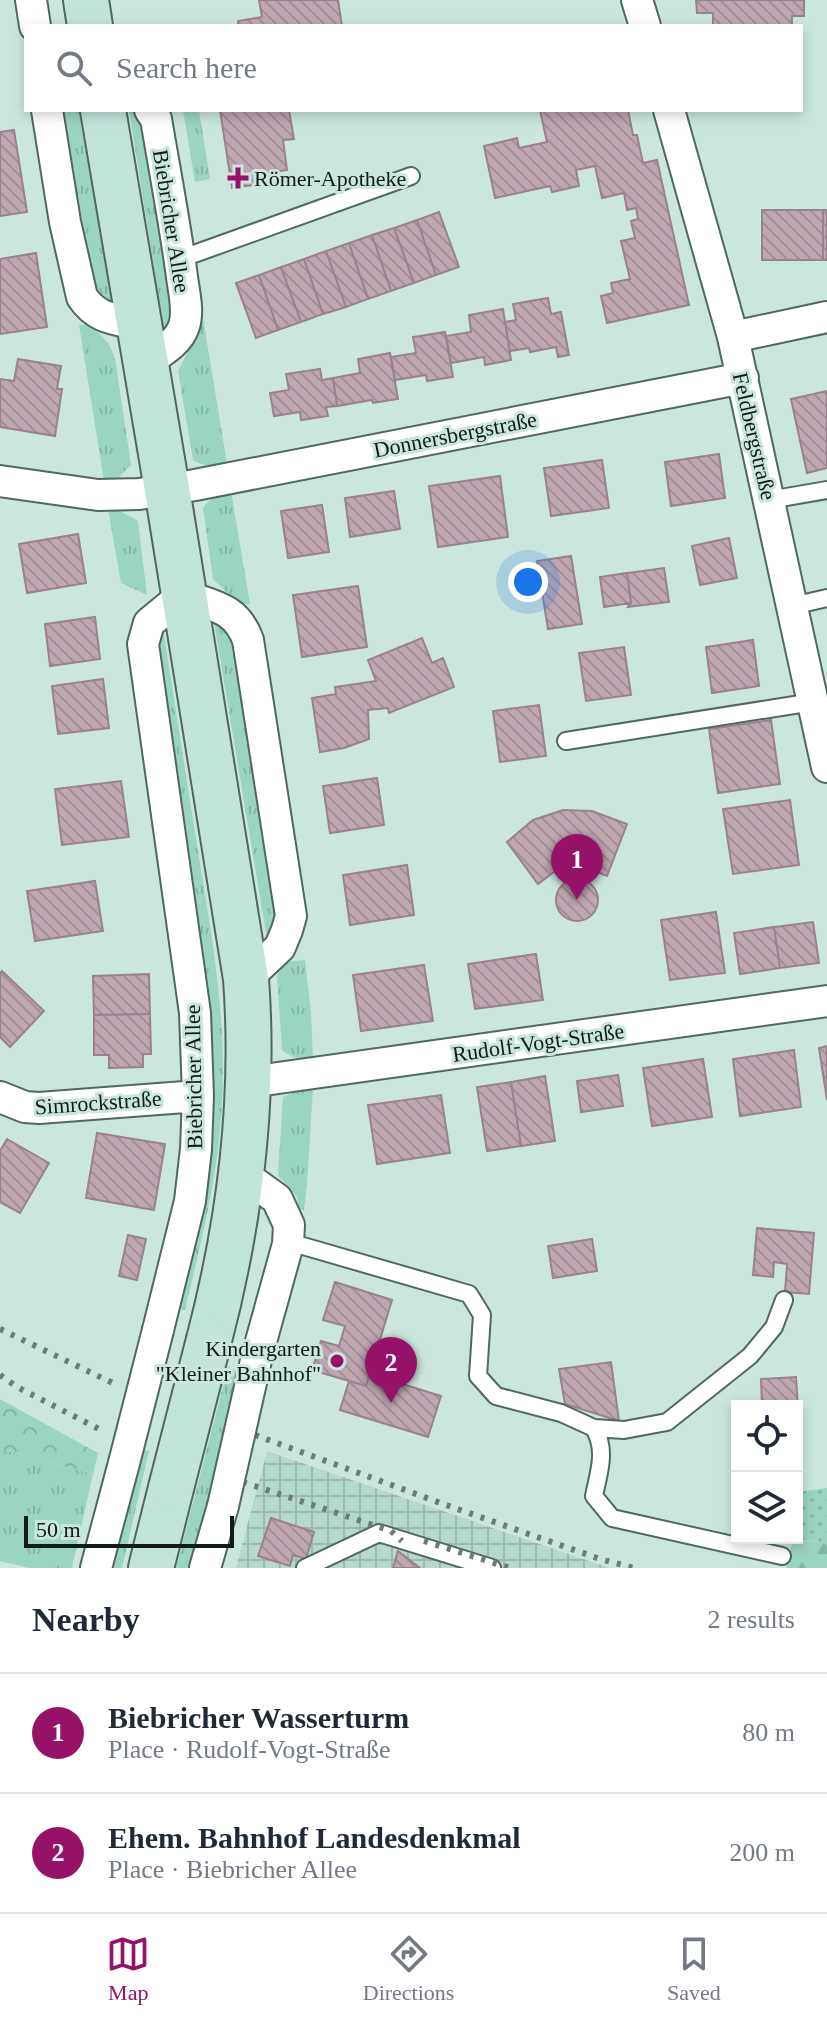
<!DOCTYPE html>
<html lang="en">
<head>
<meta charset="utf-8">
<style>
	:root { --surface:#fff; --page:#f2f2f3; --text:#1f2937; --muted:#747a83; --line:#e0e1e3; --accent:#961168 }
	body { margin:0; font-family:Georgia,serif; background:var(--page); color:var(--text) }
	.controls { position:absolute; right:24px; bottom:24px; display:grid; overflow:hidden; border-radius:0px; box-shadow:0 4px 12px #0003 }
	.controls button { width:72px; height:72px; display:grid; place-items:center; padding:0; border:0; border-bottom:2px solid var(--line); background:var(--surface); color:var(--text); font:40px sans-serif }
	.scale { position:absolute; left:24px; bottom:20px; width:210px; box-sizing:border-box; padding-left:8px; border:4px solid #111b17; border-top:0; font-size:22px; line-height:28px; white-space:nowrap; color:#111b17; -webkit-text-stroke:6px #cbe7dd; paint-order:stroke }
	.you { position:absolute; left:528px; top:582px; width:28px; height:28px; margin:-20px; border:6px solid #fff; border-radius:50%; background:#1a73e8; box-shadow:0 0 0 12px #1a73e833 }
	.badge { display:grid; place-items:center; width:52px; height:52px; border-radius:50%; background:var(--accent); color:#fff; font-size:26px; font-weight:700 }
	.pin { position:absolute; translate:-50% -66px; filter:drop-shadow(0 2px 4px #0008) }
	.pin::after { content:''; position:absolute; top:42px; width:28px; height:24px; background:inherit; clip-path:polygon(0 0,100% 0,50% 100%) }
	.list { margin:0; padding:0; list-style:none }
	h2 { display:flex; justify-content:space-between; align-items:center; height:104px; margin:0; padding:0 32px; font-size:34px }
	h2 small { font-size:26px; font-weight:400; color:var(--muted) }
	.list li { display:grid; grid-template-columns:52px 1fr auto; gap:24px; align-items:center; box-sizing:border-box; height:120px; padding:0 32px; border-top:2px solid var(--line) }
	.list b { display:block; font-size:30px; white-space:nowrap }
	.list p { margin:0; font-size:26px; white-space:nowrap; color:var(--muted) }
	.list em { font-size:26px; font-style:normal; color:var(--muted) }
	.icon { flex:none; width:44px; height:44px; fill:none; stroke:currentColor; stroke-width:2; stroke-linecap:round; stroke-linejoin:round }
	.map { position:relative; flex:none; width:827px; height:1568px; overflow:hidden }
	.search { position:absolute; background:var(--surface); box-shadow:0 4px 12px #0003; left:24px; right:24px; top:24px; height:88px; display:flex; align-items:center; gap:20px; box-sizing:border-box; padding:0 28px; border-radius:0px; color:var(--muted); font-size:30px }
	.sheet { height:344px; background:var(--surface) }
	nav { display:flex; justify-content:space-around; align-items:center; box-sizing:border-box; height:112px; border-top:2px solid var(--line); background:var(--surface); font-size:22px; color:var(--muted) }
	nav a { display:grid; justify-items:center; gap:4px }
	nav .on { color:var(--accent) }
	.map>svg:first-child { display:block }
	.industrial { fill:url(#industrial-grid) }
	.grass { fill:url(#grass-tufts) }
	.forest { fill:url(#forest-firs) }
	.park { fill:url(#park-crowns) }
	.garden { fill:url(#garden-dots) }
	.building { fill:url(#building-back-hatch); stroke:#99828d; stroke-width:2 }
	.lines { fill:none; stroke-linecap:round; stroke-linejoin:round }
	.lane-casing { stroke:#506860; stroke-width:20 }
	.street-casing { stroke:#506860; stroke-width:34 }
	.secondary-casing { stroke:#506860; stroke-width:48 }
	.lane { stroke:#fff; stroke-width:16 }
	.street { stroke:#fff; stroke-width:30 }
	.secondary { stroke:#c2e4db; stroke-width:44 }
	.rail { stroke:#6b7d76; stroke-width:6; stroke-dasharray:4 8; stroke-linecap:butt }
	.street-bridge-casing { stroke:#506860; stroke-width:34; stroke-linecap:butt }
	.secondary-bridge-casing { stroke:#506860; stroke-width:48; stroke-linecap:butt }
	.street-bridge { stroke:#fff; stroke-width:30 }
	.secondary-bridge { stroke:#c2e4db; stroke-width:44 }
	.poi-dot { fill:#961168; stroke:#cbe7dd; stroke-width:3 }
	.labels { text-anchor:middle; stroke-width:6; stroke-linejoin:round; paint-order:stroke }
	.poi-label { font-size:22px; fill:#111b17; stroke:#cbe7dd; text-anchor:start }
	.street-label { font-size:22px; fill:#111b17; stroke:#cbe7dd }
</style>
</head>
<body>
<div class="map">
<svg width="827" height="1568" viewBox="0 0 827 1568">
	<defs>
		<pattern id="industrial-grid" width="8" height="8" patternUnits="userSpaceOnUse" patternTransform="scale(2)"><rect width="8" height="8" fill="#b6d9cd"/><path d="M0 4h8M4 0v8" fill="none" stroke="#9bbaaf"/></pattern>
		<pattern id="grass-tufts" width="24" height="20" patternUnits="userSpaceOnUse" patternTransform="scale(2)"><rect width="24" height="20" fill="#9ad5c2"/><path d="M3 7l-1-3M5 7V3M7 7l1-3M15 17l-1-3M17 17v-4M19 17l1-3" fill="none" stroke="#84b6a6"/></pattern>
		<pattern id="forest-firs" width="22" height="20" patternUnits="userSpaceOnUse" patternTransform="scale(2)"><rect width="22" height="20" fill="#9ad5c2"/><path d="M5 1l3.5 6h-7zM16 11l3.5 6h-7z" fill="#84b6a6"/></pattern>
		<pattern id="park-crowns" width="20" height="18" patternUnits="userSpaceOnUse" patternTransform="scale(2)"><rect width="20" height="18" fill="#9ad5c2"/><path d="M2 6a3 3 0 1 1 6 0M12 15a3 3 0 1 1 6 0" fill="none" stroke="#84b6a6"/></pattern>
		<pattern id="garden-dots" width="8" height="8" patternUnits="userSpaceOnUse" patternTransform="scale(2)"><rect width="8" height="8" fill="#9ad5c2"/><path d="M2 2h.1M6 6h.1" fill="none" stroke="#84b6a6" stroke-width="1.8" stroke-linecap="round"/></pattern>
		<pattern id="building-back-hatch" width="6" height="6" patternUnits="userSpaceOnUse" patternTransform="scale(2)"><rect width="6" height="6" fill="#bfa7b2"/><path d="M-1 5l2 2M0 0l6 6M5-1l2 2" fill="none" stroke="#a38f98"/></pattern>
	</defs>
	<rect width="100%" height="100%" fill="#cbe7dd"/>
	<path class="industrial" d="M267,1451L610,1568H236Z"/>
	<path class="grass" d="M62,110H79L112,305L95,291L87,261Z
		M129,110H135L154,130L177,299L165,337Z
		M183,110H199L210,179L195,182Z
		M203,318L227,464C214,467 204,467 193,460L178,371L196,336L199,319Z
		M90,324L109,344L115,358L131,465L118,478L104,481L79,325Z
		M231,491L250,604L240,605L213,579L203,508C210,497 219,495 231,491Z
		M108,509L118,510L138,521L147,595L121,583Z
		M213,616L234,632L282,908L267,939Z
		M163,628C175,703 186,777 198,851C212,936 227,1020 222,1106C218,1176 201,1243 185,1310L173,1307L198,1188L149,643Z
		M305,960L311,1013L313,1058C301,1061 291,1057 282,1050L277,975L286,962Z
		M313,1088L307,1185L304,1210L299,1209L297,1197L278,1175L283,1097L303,1089Z
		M228,1367L244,1372L192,1568H176Z
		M135,1447L149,1451L122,1568H103Z
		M0,1449L93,1474L72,1568H30L0,1561Z"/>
	<path class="forest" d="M793,1539L827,1543V1568H786Z"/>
	<path class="park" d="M0,1399L98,1453L93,1474L0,1449Z"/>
	<path class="garden" d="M827,1488V1543L792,1538H797V1492Z"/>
	<path class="building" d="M259,0H338L342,26H238V21L262,17Z
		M696,0H804V16H792V26H713V13H697Z
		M220,110H289L294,139L283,140L287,170L268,173L270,183L232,188Z
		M540,110H628L633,135H637L643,163L657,160L689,305L607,323L601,296L613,293L611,283L630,279L621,241L635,238L631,221L638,219L636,208L627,210L624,193L602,198L595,166L576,170L579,186L552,192L550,186L495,198L484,146L517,138L519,148L547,142Z
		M14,130L27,212L0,216V132Z
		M762,210H823V260H762Z
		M823,210H827V260H823Z
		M439,212L459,267L436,275L417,220Z
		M417,220L436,275L414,283L394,228Z
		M394,228L414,283L391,291L372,235Z
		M372,235L391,291L368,299L349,243Z
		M349,243L368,299L346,307L326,251Z
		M326,251L346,307L323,314L304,259Z
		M36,253L47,327L0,334V259Z
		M304,259L323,314L301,322L281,267Z
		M281,267L301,322L278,330L259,275Z
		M259,275L278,330L256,338L236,283Z
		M548,298L551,314L561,312L569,355L558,357L556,347L530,352L529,348L510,351L505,322L516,320L513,304Z
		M503,309L511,360L485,365L484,357L451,363L446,336L471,332L469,315Z
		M445,332L453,377L427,381L426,375L395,380L391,357L416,353L413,337Z
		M390,353L398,399L373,403L372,400L337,406L333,378L360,373L358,359Z
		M18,359L61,366L57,389H62L55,436L0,427V379L14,381Z
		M320,369L322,380L333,378L337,406L326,407L328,416L301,420L300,412L274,416L270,393L289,390L286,374Z
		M827,391V468L807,473L791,399Z
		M719,454L725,498L671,506L665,462Z
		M602,460L609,508L551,516L544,468Z
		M500,476L508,537L438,547L429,486Z
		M394,491L400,529L350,537L345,498Z
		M322,505L329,552L288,558L281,511Z
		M78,534L86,583L27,593L19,544Z
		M729,538L737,578L700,585L692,546Z
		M571,556L582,624L548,629L537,561Z
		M664,568L669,602L628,607L631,603L627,573Z
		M627,573L631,603L604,607L600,577Z
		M358,586L367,647L302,657L293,595Z
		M95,617L100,659L50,666L45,624Z
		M422,638L432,663L443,658L454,687L389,713L388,708L368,710L369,739L344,748L320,752L312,698L336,694L335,687L376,681L368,660Z
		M753,640L759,686L712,693L706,647Z
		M624,647L631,695L586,701L579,653Z
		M103,679L109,728L58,734L52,686Z
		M539,705L546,756L500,762L493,711Z
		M771,720L780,784L718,793L709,729Z
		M377,778L384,825L330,833L323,786Z
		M121,781L129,837L62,845L55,789Z
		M790,800L799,865L733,874L723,809Z
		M563,810L592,811L627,824L607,876L590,869L571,866L554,872L538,884L507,842L533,820Z
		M407,865L414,915L350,925L343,875Z
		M556 900a21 21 0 1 1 42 0a21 21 0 1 1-42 0Z
		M95,881L103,931L35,941L27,891Z
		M716,912L725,973L670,980L661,920Z
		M813,922L819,963L780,968L774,927Z
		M774,927L780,968L740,974L734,933Z
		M536,954L543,1000L475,1009L468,964Z
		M424,965L433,1021L361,1031L353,975Z
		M2,971L44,1011L10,1047L0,1037V973Z
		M149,974L150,1014L94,1015L93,976Z
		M150,1014L151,1054H143V1067L109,1068V1055H94V1015Z
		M827,1046V1100L819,1048Z
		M794,1050L801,1107L740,1116L733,1059Z
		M703,1059L712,1117L652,1126L643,1068Z
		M618,1075L623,1106L581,1112L577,1081Z
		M545,1076L555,1141L521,1146L511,1082Z
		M511,1082L521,1146L487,1151L477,1087Z
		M441,1095L450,1153L377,1164L368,1105Z
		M97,1133L165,1144L154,1210L86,1198Z
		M7,1139L49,1163L20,1213L0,1202V1151Z
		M757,1228L814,1233L809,1294L785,1292L787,1264L774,1262L773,1277L753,1275Z
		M128,1235L146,1239L137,1280L119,1276Z
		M592,1239L597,1271L553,1278L548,1246Z
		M335,1282L392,1300L366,1386L312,1370L321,1341L339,1346L345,1326L323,1320Z
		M611,1362L619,1421L565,1404L559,1369Z
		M370,1374L441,1396L428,1437L340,1410L349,1381L366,1386Z
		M796,1377L798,1408L797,1406H762L761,1379Z
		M271,1518L314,1532L306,1559L293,1555L290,1566L258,1556Z
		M398,1551L420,1568H393Z"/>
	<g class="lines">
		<defs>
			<path id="lane" d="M180,259L411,176
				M769,500L827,490
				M792,606L827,598
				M566,741L813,702
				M288,1244L303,1246L469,1294L482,1315L478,1376L496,1396L561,1413L594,1428L624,1430L667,1422L750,1356L774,1327L784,1300
				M594,1428C607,1451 599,1471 594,1496L612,1518L782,1556
				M305,1568L379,1533L492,1568"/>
			<path id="street" d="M31,0L35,26
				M637,0L645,26
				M47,110L65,222L82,297C97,319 114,319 138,324
				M669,110L733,337L827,767
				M733,337L827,317
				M145,363C159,353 178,344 184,326C189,311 184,293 182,277C175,224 165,172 156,119L150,110
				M0,481L98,495L139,494L195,485L743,378
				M249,1082L827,1001
				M0,1097L25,1107L39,1108L198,1096
				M241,1173L277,1199L289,1225L288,1244L257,1356
				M158,1330L190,1201L196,1149L198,1096L195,1013L143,644L149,623L183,595C213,606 236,607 248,640L291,916L287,930L280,947L246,979
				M96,1568L124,1463
				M205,1568L223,1506"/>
			<path id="secondary" d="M86,0L90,26
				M103,110L167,489L246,979C255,1101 240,1222 209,1340
				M151,1568L171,1488"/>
		</defs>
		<use href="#lane" class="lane-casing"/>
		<use href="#street" class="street-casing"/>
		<use href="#secondary" class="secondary-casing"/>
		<use href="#lane" class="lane"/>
		<use href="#street" class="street"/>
		<use href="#secondary" class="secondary"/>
		<path class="rail" d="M0,1329L117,1385
			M0,1375L17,1387L103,1431
			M255,1435L446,1505L600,1559L634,1568
			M243,1482L391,1531L402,1541
			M424,1541L510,1568"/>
		<defs>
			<path id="street-bridge" d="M124,1463L158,1330
				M223,1506L257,1356"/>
			<path id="secondary-bridge" d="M171,1488L209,1340"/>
		</defs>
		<use href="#street-bridge" class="street-bridge-casing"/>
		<use href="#secondary-bridge" class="secondary-bridge-casing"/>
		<use href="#street-bridge" class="street-bridge"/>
		<use href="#secondary-bridge" class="secondary-bridge"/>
	</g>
	<g class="poi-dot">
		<path d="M234 166h8v8h8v8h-8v8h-8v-8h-8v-8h8z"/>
		<circle cx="337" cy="1361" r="8"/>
	</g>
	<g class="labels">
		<g class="poi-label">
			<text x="254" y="186">Römer-Apotheke</text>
			<text x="321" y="1356" text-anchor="end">Kindergarten<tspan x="321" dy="25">"Kleiner Bahnhof"</tspan></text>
		</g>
		<g class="street-label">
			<text transform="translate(172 221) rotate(81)" y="8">Biebricher Allee</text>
			<text transform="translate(455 434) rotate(-11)" y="8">Donnersbergstraße</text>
			<text transform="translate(755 436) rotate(77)" y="8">Feldbergstraße</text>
			<text transform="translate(538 1042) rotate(-8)" y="8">Rudolf-Vogt-Straße</text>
			<text transform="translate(193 1077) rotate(-91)" y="8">Biebricher Allee</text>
			<text transform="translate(98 1102) rotate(-4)" y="8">Simrockstraße</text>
		</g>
	</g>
</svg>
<div class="controls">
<button><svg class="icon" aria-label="locate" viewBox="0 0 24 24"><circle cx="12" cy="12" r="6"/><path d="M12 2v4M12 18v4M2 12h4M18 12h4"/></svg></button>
<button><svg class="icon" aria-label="layers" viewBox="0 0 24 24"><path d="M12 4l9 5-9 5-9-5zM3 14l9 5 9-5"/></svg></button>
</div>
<div class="scale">50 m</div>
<div class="you"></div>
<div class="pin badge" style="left:577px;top:900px">1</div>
<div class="pin badge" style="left:391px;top:1403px">2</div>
<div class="search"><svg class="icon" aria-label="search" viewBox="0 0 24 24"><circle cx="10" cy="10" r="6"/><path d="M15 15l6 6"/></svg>Search here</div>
</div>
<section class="sheet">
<h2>Nearby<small>2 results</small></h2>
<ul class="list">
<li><span class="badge">1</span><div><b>Biebricher Wasserturm</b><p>Place · Rudolf-Vogt-Straße</p></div><em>80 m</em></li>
<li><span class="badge">2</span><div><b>Ehem. Bahnhof Landesdenkmal</b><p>Place · Biebricher Allee</p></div><em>200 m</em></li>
</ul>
</section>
<nav>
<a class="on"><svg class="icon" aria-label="map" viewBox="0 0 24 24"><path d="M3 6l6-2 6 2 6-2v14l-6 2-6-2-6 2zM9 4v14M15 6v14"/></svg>Map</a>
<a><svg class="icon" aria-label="directions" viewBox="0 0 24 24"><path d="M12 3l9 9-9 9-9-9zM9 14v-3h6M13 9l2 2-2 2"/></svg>Directions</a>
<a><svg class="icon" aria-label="saved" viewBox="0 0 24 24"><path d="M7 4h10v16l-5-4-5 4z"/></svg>Saved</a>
</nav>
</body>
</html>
